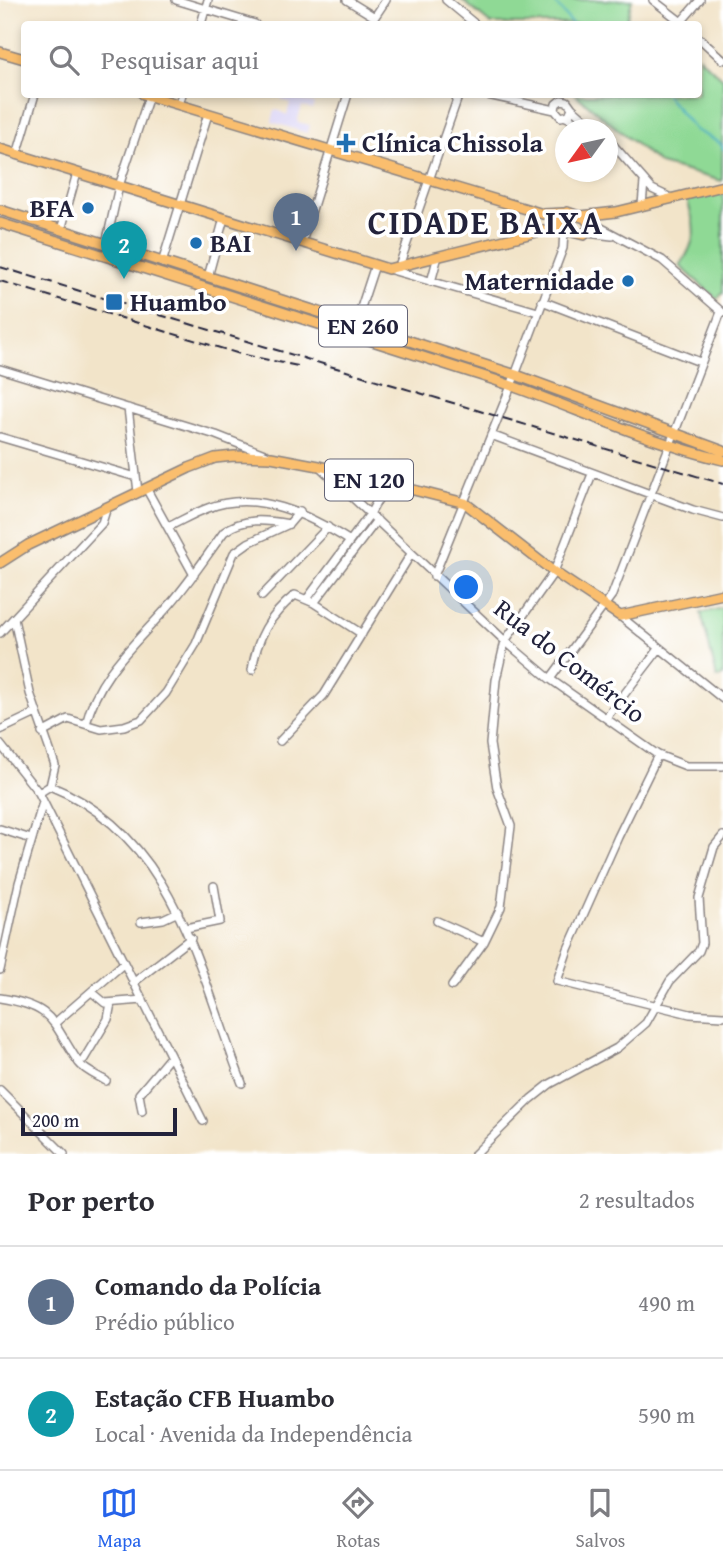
<!DOCTYPE html>
<html lang="pt">
<head>
<meta charset="utf-8">
<style>
	:root { --surface:#fff; --page:#f2f2f3; --text:#2b2b33; --muted:#7c7c81; --line:#e1e1e2; --accent:#2563eb }
	body { margin:0; font-family:"Gentium Book Plus",serif; background:var(--page); color:var(--text) }
	.compass { position:absolute; left:555px; top:119px; width:63px; height:63px; border-radius:50%; background:var(--surface); box-shadow:0 4px 10px #0003; rotate:237deg }
	.scale { position:absolute; left:21px; bottom:18px; width:156px; box-sizing:border-box; padding-left:7px; border:4px solid #22223b; border-top:0; font-size:19px; line-height:24px; white-space:nowrap; color:#22223b; -webkit-text-stroke:5px #fff; paint-order:stroke }
	.you { position:absolute; left:467px; top:588px; width:24px; height:24px; margin:-18px; border:5px solid #fff; border-radius:50%; background:#1a73e8; box-shadow:0 0 0 10px #1a73e833 }
	.badge { display:grid; place-items:center; width:46px; height:46px; border-radius:50%; background:var(--accent); color:#fff; font-size:23px; font-weight:700 }
	.pin { position:absolute; translate:-50% -58px; filter:drop-shadow(0 2px 4px #0008) }
	.pin::after { content:''; position:absolute; top:37px; width:24px; height:21px; background:inherit; clip-path:polygon(0 0,100% 0,50% 100%) }
	.list { margin:0; padding:0; list-style:none }
	h2 { display:flex; justify-content:space-between; align-items:center; height:91px; margin:0; padding:0 28px; font-size:30px }
	h2 small { font-size:23px; font-weight:400; color:var(--muted) }
	.list li { display:grid; grid-template-columns:46px 1fr auto; gap:21px; align-items:center; box-sizing:border-box; height:112px; padding:0 28px; border-top:2px solid var(--line) }
	.list b { display:block; font-size:26px; white-space:nowrap }
	.list p { margin:0; font-size:23px; white-space:nowrap; color:var(--muted) }
	.list em { font-size:23px; font-style:normal; color:var(--muted) }
	.icon { flex:none; width:38px; height:38px; fill:none; stroke:currentColor; stroke-width:2; stroke-linecap:round; stroke-linejoin:round }
	.map { position:relative; flex:none; width:723px; height:1154px; overflow:hidden }
	.search { position:absolute; background:var(--surface); box-shadow:0 4px 10px #0003; left:21px; right:21px; top:21px; height:77px; display:flex; align-items:center; gap:18px; box-sizing:border-box; padding:0 24px; border-radius:7px; color:var(--muted); font-size:26px }
	.sheet { height:315px; background:var(--surface) }
	nav { display:flex; justify-content:space-around; align-items:center; box-sizing:border-box; height:98px; border-top:2px solid var(--line); background:var(--surface); font-size:19px; color:var(--muted) }
	nav a { display:grid; justify-items:center; gap:4px }
	nav .on { color:var(--accent) }
	.map>svg:first-child { display:block }
	.built { fill:#dcd6f6 }
	.green { fill:#8fd995; stroke:#587e68; stroke-width:2 }
	.lines { fill:none; stroke-linecap:round; stroke-linejoin:round }
	.stream { stroke:#41abc1; stroke-width:2 }
	.minor-casing { stroke:#8a8382; stroke-width:10 }
	.major-casing { stroke:#8a8382; stroke-width:12 }
	.minor { stroke:#fff; stroke-width:7 }
	.major { stroke:#fabe6e; stroke-width:9 }
	.rail { stroke:#22223b; stroke-width:2; stroke-dasharray:10 5; stroke-linecap:butt }
	.poi-dot { fill:#1f6fb2; stroke:#fff; stroke-width:2.5 }
	.labels { text-anchor:middle; stroke-width:7; stroke-linejoin:round; paint-order:stroke }
	.shield { fill:#fff; stroke:#646476; stroke-width:2 }
	.shield-label { font-size:24px; font-weight:bold; fill:#22223b }
	.poi-label { font-size:26px; font-weight:bold; fill:#22223b; stroke:#fff; text-anchor:start }
	.street-label { font-size:26px; fill:#22223b; stroke:#fff }
	.district-label { font-size:33px; font-weight:bold; letter-spacing:2px; fill:#22223b; stroke:#fff }
</style>
</head>
<body>
<div class="map">
<svg width="723" height="1154" viewBox="0 0 723 1154">
	<rect width="100%" height="100%" fill="#fff"/>
	<filter id="ink" filterUnits="userSpaceOnUse"><feTurbulence type="fractalNoise" baseFrequency=".0143" numOctaves="2"/><feDisplacementMap in="SourceGraphic" scale="14" xChannelSelector="R" yChannelSelector="G"/><feConvolveMatrix kernelMatrix="1 2 1 2 8 2 1 2 1" color-interpolation-filters="sRGB"/></filter>
	<filter id="wash" filterUnits="userSpaceOnUse"><feTurbulence type="fractalNoise" baseFrequency=".00686" numOctaves="4" result="noise"/><feDisplacementMap in="SourceGraphic" scale="28" xChannelSelector="R" yChannelSelector="G"/><feGaussianBlur stdDeviation="1.57" result="paint"/><feColorMatrix in="noise" values="0 0 0 0 0 0 0 0 0 0 0 0 0 0 0 0 0 1.4 0 .05"/><feComposite in="paint" operator="in"/></filter>
	<g filter="url(#wash)">
		<rect width="100%" height="100%" fill="#f2e4c9"/>
		<path class="built" d="M283,95L314,104L312,109L302,106L297,122L310,125L307,133L272,122L275,109L287,115L290,103L281,99Z"/>
		<path class="green" d="M462,0H632L626,24H491Z
			M699,57L723,79L722,181L660,164L576,95L698,94Z
			M723,190V292L717,299L680,266C698,238 696,230 687,199Z
			M723,608V676L717,678L701,613Z"/>
		<g class="lines">
			<path class="stream" d="M553,0L572,24
				M665,94L695,130L720,143L723,149"/>
		</g>
	</g>
	<g filter="url(#ink)">
		<g class="lines">
			<defs>
				<path id="minor" d="M176,0L255,24
					M347,0L373,16
					M446,0L475,24
					M653,0L684,24
					M681,22L700,0
					M201,24L208,0
					M370,24L386,0
					M698,37L723,60
					M483,94L555,110L561,117L569,115L572,108L567,101L561,100L556,104L555,110
					M179,105L182,94
					M572,108L597,130
					M566,117L591,128
					M608,139L652,189L671,198
					M17,155L35,94
					M642,205L644,182
					M596,225L662,260L723,313
					M61,230L77,173
					M587,233L612,236
					M302,242L348,94
					M106,244L119,186L149,96
					M162,263L208,114
					M399,266L459,94
					M388,269L538,312
					M208,277L224,218
					M431,282L438,256
					M542,301L700,362
					M356,323L375,265
					M0,369L216,435L267,455
					M128,408L138,492
					M491,435L693,510L723,518
					M0,437L136,477
					M319,466L505,641L550,679L658,755L686,766H723
					M146,488L194,575
					M168,527C181,521 194,513 208,508C257,489 309,515 350,541
					M434,576L511,386L563,248L564,230
					M262,596L328,527
					M307,599L370,514L386,485
					M314,603L377,520
					M620,616L723,699
					M14,619L30,693L55,765L50,786L39,793
					M0,633L102,523L107,507
					M252,670C257,638 269,616 295,595L314,603L362,634
					M550,679L612,595L721,312
					M606,718L659,649
					M86,724C98,675 133,646 165,610C187,586 205,558 224,532C243,517 266,520 289,524
					M0,730L36,713
					M42,733L68,719L101,729L124,726L141,720L166,693L196,644L234,553L248,543L289,524L300,511
					M280,741L324,695L411,554
					M0,744L39,793L203,1121
					M658,755L618,837L568,949L557,981L690,1014L723,1016
					M50,786C176,836 198,971 242,1083
					M0,829L31,839
					M437,921L484,942
					M141,922L163,919L178,912
					M186,928L220,921L214,886
					M0,970L19,883L43,802
					M133,983L191,938
					M452,986L484,942L501,907L511,826L497,788L490,744L496,680L505,641L554,572L592,474
					M93,993L105,1003L143,1000
					M0,998C56,1007 51,1022 79,1063C85,1071 98,1076 106,1081
					M55,1023L123,964
					M84,1059L108,1019L111,1003
					M0,1090L64,1154
					M142,1111L139,1094L170,1057
					M475,1154L531,1099L550,1084L617,1048L646,1023L670,981L699,951L702,943L699,898L714,847L723,836"/>
				<path id="major" d="M0,52L24,59
					M143,94L543,214L563,213
					M0,149L388,269L541,231L560,229L584,235L591,226L585,218L567,212L558,218L560,229
					M0,210L516,375L723,451
					M581,216L616,212L723,186
					M0,223C164,275 328,326 492,379C569,405 644,441 723,460
					M530,233L533,211
					M0,563L28,545L189,468L215,458L234,456L271,457L319,466L465,503L554,572L620,616L723,594"/>
			</defs>
			<use href="#minor" class="minor-casing"/>
			<use href="#major" class="major-casing"/>
			<use href="#minor" class="minor"/>
			<use href="#major" class="major"/>
			<path class="rail" d="M0,267L723,484
				M0,281L240,354L298,366"/>
		</g>
	</g>
	<g class="poi-dot">
		<path d="M342.5 132.5h7v7h7v7h-7v7h-7v-7h-7v-7h7z"/>
		<circle cx="88" cy="208" r="7"/>
		<circle cx="196" cy="243" r="7"/>
		<circle cx="628" cy="281" r="7"/>
		<rect x="105" y="293" width="18" height="18" rx="3.5"/>
	</g>
	<g class="labels">
		<g class="shield">
			<rect x="319" y="305.5" width="88" height="41" rx="5"/>
			<rect x="325" y="459.5" width="88" height="41" rx="5"/>
		</g>
		<g class="shield-label">
			<text x="363" y="334">EN 260</text>
			<text x="369" y="488">EN 120</text>
		</g>
		<g class="poi-label">
			<text x="362" y="152">Clínica Chissola</text>
			<text x="74" y="217" text-anchor="end">BFA</text>
			<text x="210" y="252">BAI</text>
			<text x="614" y="290" text-anchor="end">Maternidade</text>
			<text x="130" y="311">Huambo</text>
		</g>
		<g class="street-label">
			<text transform="translate(570 661) rotate(38)" y="9">Rua do Comércio</text>
		</g>
		<g class="district-label">
			<text x="486" y="234">CIDADE BAIXA</text>
		</g>
	</g>
</svg>
<svg class="compass" viewBox="-18 -18 36 36"><path d="M0-13l5 13h-10z" fill="#e53935"/><path d="M0 13l5-13h-10z" fill="#7c7c81"/></svg>
<div class="scale">200 m</div>
<div class="you"></div>
<div class="pin badge" style="left:296px;top:251px;background:#5c6f8a">1</div>
<div class="pin badge" style="left:124px;top:279px;background:#0f9aa8">2</div>
<div class="search"><svg class="icon" aria-label="search" viewBox="0 0 24 24"><circle cx="10" cy="10" r="6"/><path d="M15 15l6 6"/></svg>Pesquisar aqui</div>
</div>
<section class="sheet">
<h2>Por perto<small>2 resultados</small></h2>
<ul class="list">
<li><span class="badge" style="background:#5c6f8a">1</span><div><b>Comando da Polícia</b><p>Prédio público</p></div><em>490 m</em></li>
<li><span class="badge" style="background:#0f9aa8">2</span><div><b>Estação CFB Huambo</b><p>Local · Avenida da Independência</p></div><em>590 m</em></li>
</ul>
</section>
<nav>
<a class="on"><svg class="icon" aria-label="map" viewBox="0 0 24 24"><path d="M3 6l6-2 6 2 6-2v14l-6 2-6-2-6 2zM9 4v14M15 6v14"/></svg>Mapa</a>
<a><svg class="icon" aria-label="directions" viewBox="0 0 24 24"><path d="M12 3l9 9-9 9-9-9zM9 14v-3h6M13 9l2 2-2 2"/></svg>Rotas</a>
<a><svg class="icon" aria-label="saved" viewBox="0 0 24 24"><path d="M7 4h10v16l-5-4-5 4z"/></svg>Salvos</a>
</nav>
</body>
</html>
